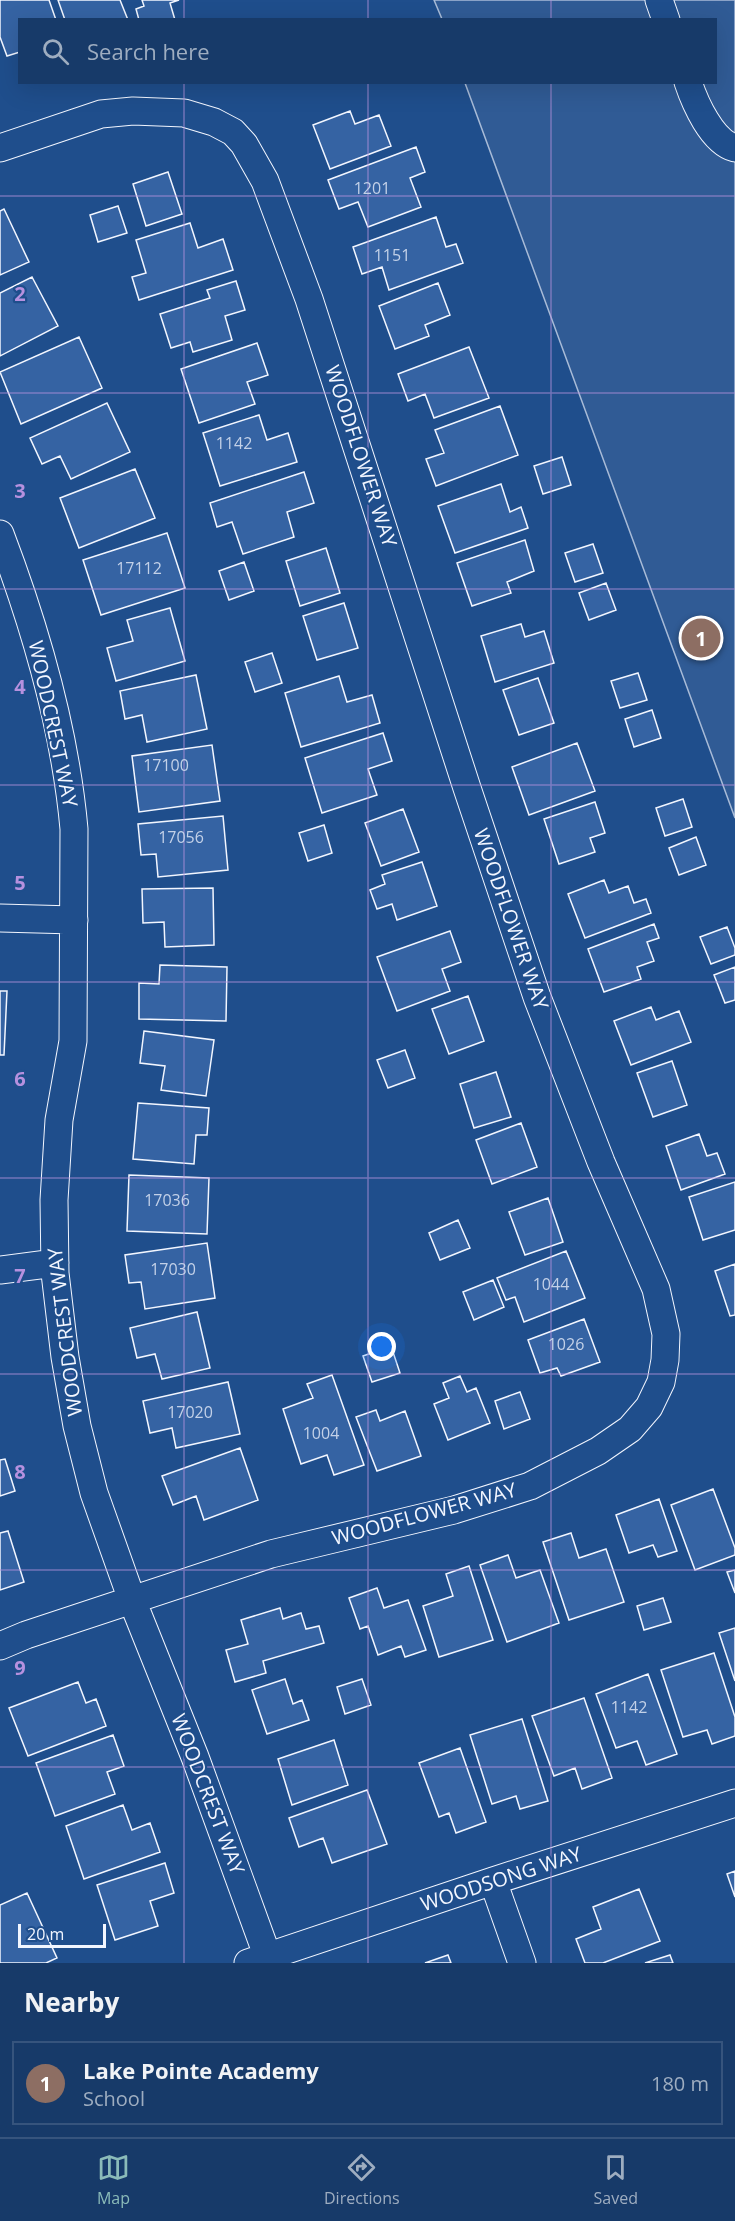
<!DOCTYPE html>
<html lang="en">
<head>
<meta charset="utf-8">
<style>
	:root { --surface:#173a69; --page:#20416f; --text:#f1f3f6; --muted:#9eadc0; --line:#36547d; --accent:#8bbbb9 }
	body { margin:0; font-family:"Open Sans",sans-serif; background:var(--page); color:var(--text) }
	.scale { position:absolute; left:18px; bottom:15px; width:88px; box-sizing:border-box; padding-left:6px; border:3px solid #f2f6ff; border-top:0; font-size:16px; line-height:21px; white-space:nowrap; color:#f2f6ff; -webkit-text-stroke:4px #1f4e8c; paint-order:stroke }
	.you { position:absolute; left:382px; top:1347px; width:21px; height:21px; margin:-15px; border:4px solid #fff; border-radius:50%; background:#1a73e8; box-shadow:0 0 0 9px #1a73e833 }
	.badge { display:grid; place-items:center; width:39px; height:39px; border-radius:50%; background:var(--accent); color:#fff; font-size:20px; font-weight:700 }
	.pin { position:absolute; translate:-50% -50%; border:3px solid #fff; box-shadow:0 2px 6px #0006 }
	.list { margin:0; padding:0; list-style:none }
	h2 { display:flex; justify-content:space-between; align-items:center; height:78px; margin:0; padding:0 24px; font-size:26px }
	h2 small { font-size:20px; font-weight:400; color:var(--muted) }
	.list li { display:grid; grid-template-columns:39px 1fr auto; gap:18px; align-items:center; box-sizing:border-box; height:84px; margin:0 12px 12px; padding:0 12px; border:2px solid var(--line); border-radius:0px }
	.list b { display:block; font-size:22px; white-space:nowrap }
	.list p { margin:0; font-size:20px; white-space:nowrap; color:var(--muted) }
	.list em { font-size:20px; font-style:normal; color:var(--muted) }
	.icon { flex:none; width:33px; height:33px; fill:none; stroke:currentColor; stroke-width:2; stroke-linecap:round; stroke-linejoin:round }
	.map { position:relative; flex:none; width:735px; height:1963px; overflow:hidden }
	.search { position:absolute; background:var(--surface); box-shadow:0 6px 24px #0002; left:18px; right:18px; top:18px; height:66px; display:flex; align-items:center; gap:15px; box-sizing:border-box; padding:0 21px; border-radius:0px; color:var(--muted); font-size:22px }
	.sheet { height:174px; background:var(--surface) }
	nav { display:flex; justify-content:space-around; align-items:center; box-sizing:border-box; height:84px; border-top:2px solid var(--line); background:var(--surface); font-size:16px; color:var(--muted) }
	nav a { display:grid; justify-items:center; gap:3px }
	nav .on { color:var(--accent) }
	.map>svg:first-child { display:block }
	.built { fill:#305b95; stroke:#a8bbd7; stroke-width:1.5 }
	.building { fill:#3563a3; stroke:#f2f6ff; stroke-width:1.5 }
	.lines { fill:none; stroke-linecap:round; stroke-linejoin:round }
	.minor-casing { stroke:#f2f6ff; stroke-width:29 }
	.minor { stroke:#1f4e8c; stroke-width:27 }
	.grid { fill:none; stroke:#b691df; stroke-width:1.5; stroke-opacity:0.55 }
	.labels { text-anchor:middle; stroke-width:4.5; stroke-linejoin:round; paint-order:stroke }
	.number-label { font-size:16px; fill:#c3d1e8 }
	.street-label { font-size:20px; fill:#f2f6ff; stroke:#1f4e8c }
	.grid-label { font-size:20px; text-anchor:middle; font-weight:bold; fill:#b691df; stroke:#1f4e8c; stroke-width:4.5; stroke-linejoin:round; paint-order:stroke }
</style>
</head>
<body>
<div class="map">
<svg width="735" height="1963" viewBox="0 0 735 1963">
	<rect width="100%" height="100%" fill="#1f4e8c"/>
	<path class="built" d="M434,0H735V818L465,83L716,82V20L442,19Z"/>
	<path class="building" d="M0,0H49L56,20H20V52L7,56L0,37Z
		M58,0H120L128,20H65Z
		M142,0H179L170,3L175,20H139L136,9L144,6Z
		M350,111L355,124L379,115L391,146L330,169L313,125Z
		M416,147L425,172L410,178L421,207L368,227L358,202L339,209L328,180Z
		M168,172L182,214L146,226L133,184Z
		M118,206L127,233L98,242L90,215Z
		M4,209L29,262L0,275V211Z
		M436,217L446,247L456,244L463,263L389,290L382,267L362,274L353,247Z
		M190,223L198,248L223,239L233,270L139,300L132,277L146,273L136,240Z
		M32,277L58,326L0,356V293Z
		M236,281L245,310L225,316L232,340L193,352L190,342L171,348L160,314L210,298L207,290Z
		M438,283L450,315L425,325L429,336L395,349L379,306Z
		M79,337L102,388L21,424L0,372Z
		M257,343L268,375L247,382L255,404L199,423L181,369Z
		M469,347L489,398L434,418L425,394L408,401L398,374Z
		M107,403L130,452L71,479L60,456L42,464L30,438Z
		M500,406L518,455L436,486L426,459L444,453L435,430Z
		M259,415L267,440L288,433L297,462L220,486L203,433Z
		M562,457L571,485L543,494L534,466Z
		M135,469L155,518L79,548L60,498Z
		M304,472L314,503L287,512L294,537L243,554L232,522L217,527L210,503Z
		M501,484L510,512L521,507L528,528L455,553L438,506Z
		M167,533L185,588L101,615L83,560Z
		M525,540L534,571L507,582L511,593L472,606L457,563Z
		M593,544L603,573L575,582L565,553Z
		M326,548L340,593L300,606L286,561Z
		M244,562L254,591L229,600L219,571Z
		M606,583L616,610L589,620L579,593Z
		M344,603L358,648L317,660L303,616Z
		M170,608L185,661L116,681L107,648L133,641L127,620Z
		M521,624L525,637L544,631L554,663L495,682L481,636Z
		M272,653L282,683L255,692L245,662Z
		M638,673L647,700L620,708L611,681Z
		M196,675L207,729L147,742L142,715L125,719L120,691Z
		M339,676L347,702L372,695L380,723L301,747L285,693Z
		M538,678L554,723L519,735L503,690Z
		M652,710L661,738L634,747L625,719Z
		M383,733L392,761L368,769L377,795L322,813L305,758Z
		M577,743L595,791L529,815L512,767Z
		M212,745L220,801L139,812L132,756Z
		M683,799L692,827L665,836L656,808Z
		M595,802L605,833L590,838L595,852L559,864L544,819Z
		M403,809L419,852L381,866L365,823Z
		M223,816L228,870L158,877L156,854L141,855L138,824Z
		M324,825L332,853L308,861L299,833Z
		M696,837L706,865L679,875L669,848Z
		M422,862L437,906L397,920L392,904L377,909L370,890L385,884L382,875Z
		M604,880L609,893L628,886L634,903L646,899L651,913L585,938L568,894Z
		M213,888L214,945L165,947L164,922L143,923L142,889Z
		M654,924L659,938L647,942L654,961L637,967L641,979L604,992L588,949Z
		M727,927L735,948V955L711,964L700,937Z
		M450,931L461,962L442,969L450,991L397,1011L377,957Z
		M160,965L227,967L226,1021L139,1019V983L159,984Z
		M735,967V1000L725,1003L714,975Z
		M0,991H7L4,1055H0Z
		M468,996L484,1041L449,1054L432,1009Z
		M651,1007L656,1020L679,1011L691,1042L631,1065L614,1021Z
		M144,1031L214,1040L206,1096L161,1090L165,1066L140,1063Z
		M405,1050L415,1078L388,1088L377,1060Z
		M672,1061L687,1105L653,1117L637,1073Z
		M496,1072L511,1117L474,1128L460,1084Z
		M138,1103L209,1108L207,1135H196L194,1164L133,1159Z
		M521,1123L537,1167L492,1184L476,1140Z
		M699,1134L707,1156L717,1153L725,1174L681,1190L666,1146Z
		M129,1175L209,1178L207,1234L127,1231Z
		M735,1182V1230L703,1240L689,1197Z
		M548,1198L563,1242L525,1255L509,1212Z
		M458,1220L470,1248L440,1260L429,1233Z
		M207,1243L215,1298L145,1309L141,1282L129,1283L125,1255Z
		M566,1251L585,1298L524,1322L515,1297L506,1300L497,1278Z
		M735,1264V1315L730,1316L715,1271Z
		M493,1280L504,1307L474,1320L463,1292Z
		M197,1312L210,1368L162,1379L155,1354L137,1358L130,1328Z
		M584,1319L600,1362L561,1376L557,1368L540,1373L528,1340Z
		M391,1346L400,1373L372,1382L363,1356Z
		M332,1375L364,1465L334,1475L327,1455L301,1464L283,1409L313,1398L307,1384Z
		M460,1376L467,1392L476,1388L490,1423L448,1440L434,1404L449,1398L443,1383Z
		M228,1382L240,1434L176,1448L172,1428L150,1433L143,1401Z
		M520,1392L530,1419L504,1429L495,1401Z
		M376,1410L380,1421L405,1411L421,1456L377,1471L356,1417Z
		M240,1448L258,1500L204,1520L196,1496L173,1505L162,1476Z
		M5,1459L15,1491L0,1496V1460Z
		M713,1489L735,1548V1555L695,1570L671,1505Z
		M659,1499L677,1551L658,1557L653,1545L629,1553L616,1515Z
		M8,1531L24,1582L0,1590V1533Z
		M571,1533L579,1558L606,1549L624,1602L569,1620L543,1542Z
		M508,1555L516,1578L540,1570L559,1623L507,1642L480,1565Z
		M469,1566L493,1640L439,1657L423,1606L453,1596L446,1574Z
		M735,1570V1593L727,1572Z
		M377,1588L384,1608L408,1600L426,1650L405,1657L401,1646L378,1655L368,1626L360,1629L349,1598Z
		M663,1598L671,1622L644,1630L637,1606Z
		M280,1608L283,1619L301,1613L306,1629L319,1626L324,1643L263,1661L266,1673L235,1682L226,1650L248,1644L241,1620Z
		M735,1628V1681L719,1633Z
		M714,1653L735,1717V1736L712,1744L707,1730L683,1737L661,1670Z
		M648,1674L677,1754L646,1765L637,1741L616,1748L596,1694Z
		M285,1679L293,1704L302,1700L309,1720L267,1734L252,1690Z
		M362,1679L371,1705L345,1714L337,1687Z
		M78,1682L86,1703L96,1699L106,1726L28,1756L9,1708Z
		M584,1698L612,1778L582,1789L575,1768L554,1776L532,1716Z
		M522,1719L548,1801L520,1809L516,1796L492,1804L470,1735Z
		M113,1735L124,1766L107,1772L115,1794L55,1816L36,1763Z
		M334,1740L348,1785L292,1805L278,1759Z
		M460,1748L486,1822L456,1833L449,1813L439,1817L419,1763Z
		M367,1790L387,1844L332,1863L323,1838L299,1847L289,1818Z
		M123,1805L132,1830L150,1823L160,1852L84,1879L66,1826Z
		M165,1863L174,1893L150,1901L158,1926L115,1940L97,1885Z
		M735,1871V1897L727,1874Z
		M639,1889L660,1941L603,1963H585L576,1939L601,1929L593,1907Z
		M27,1893L57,1958L46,1963H0V1905Z
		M448,1955L451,1963H425Z
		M670,1955L673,1963H645Z"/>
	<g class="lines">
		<defs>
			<path id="minor" d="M659,0L666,20
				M688,82C695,103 712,142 735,148
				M0,148L101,114L133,111L184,113L214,122L233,132L244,144L265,181L309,299L467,788L537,997L601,1162L656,1289L666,1334L665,1360L661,1382L649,1407L630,1429L598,1451L530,1486L454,1510L271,1554L26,1635L0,1646
				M0,534C36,629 65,728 74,829L73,1041L59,1120L54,1200L55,1273L65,1357L77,1426L94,1493L132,1600L195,1757L270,1963
				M0,918L74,920
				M0,1270L55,1263
				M493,1881L522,1963
				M248,1963L493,1881L735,1803"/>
		</defs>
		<use href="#minor" class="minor-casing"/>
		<use href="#minor" class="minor"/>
	</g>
	<path class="grid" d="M184,0V20M368,0V20M551,0V20M184,82V1963M368,82V1963M551,82V1963M0,196H735M0,393H735M0,589H735M0,785H735M0,982H735M0,1178H735M0,1374H735M0,1570H735M0,1767H735"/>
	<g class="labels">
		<g class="number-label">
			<text x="372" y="194">1201</text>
			<text x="392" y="261">1151</text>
			<text x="234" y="449">1142</text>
			<text x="139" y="574">17112</text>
			<text x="166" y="771">17100</text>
			<text x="181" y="843">17056</text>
			<text x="167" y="1206">17036</text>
			<text x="173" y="1275">17030</text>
			<text x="551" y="1290">1044</text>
			<text x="566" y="1350">1026</text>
			<text x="190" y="1418">17020</text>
			<text x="321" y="1439">1004</text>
			<text x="629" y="1713">1142</text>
		</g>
		<g class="street-label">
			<text transform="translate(361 456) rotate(72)" y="7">WOODFLOWER WAY</text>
			<text transform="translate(53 724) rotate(78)" y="7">WOODCREST WAY</text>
			<text transform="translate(511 919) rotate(71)" y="7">WOODFLOWER WAY</text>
			<text transform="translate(65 1332) rotate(-97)" y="7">WOODCREST WAY</text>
			<text transform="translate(424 1514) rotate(-15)" y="7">WOODFLOWER WAY</text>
			<text transform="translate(208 1794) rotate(69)" y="7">WOODCREST WAY</text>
			<text transform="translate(501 1879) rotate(-18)" y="7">WOODSONG WAY</text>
		</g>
	</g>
	<g class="grid-label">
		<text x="20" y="301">2</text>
		<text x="20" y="498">3</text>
		<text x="20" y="694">4</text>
		<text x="20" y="890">5</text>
		<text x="20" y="1086">6</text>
		<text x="20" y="1283">7</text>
		<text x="20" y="1479">8</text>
		<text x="20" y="1675">9</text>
	</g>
</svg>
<div class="scale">20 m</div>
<div class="you"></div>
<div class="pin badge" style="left:701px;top:638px;background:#8d6e63">1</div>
<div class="search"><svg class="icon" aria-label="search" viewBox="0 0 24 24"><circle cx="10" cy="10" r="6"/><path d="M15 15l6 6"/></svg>Search here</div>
</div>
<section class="sheet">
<h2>Nearby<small></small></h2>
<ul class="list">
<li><span class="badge" style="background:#8d6e63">1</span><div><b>Lake Pointe Academy</b><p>School</p></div><em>180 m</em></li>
</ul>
</section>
<nav>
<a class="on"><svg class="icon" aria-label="map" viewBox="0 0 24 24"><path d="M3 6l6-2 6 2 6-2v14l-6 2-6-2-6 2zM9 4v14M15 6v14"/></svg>Map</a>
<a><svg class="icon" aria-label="directions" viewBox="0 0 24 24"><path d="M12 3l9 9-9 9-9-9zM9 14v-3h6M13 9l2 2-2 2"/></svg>Directions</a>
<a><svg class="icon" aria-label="saved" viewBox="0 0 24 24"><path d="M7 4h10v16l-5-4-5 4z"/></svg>Saved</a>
</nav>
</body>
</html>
